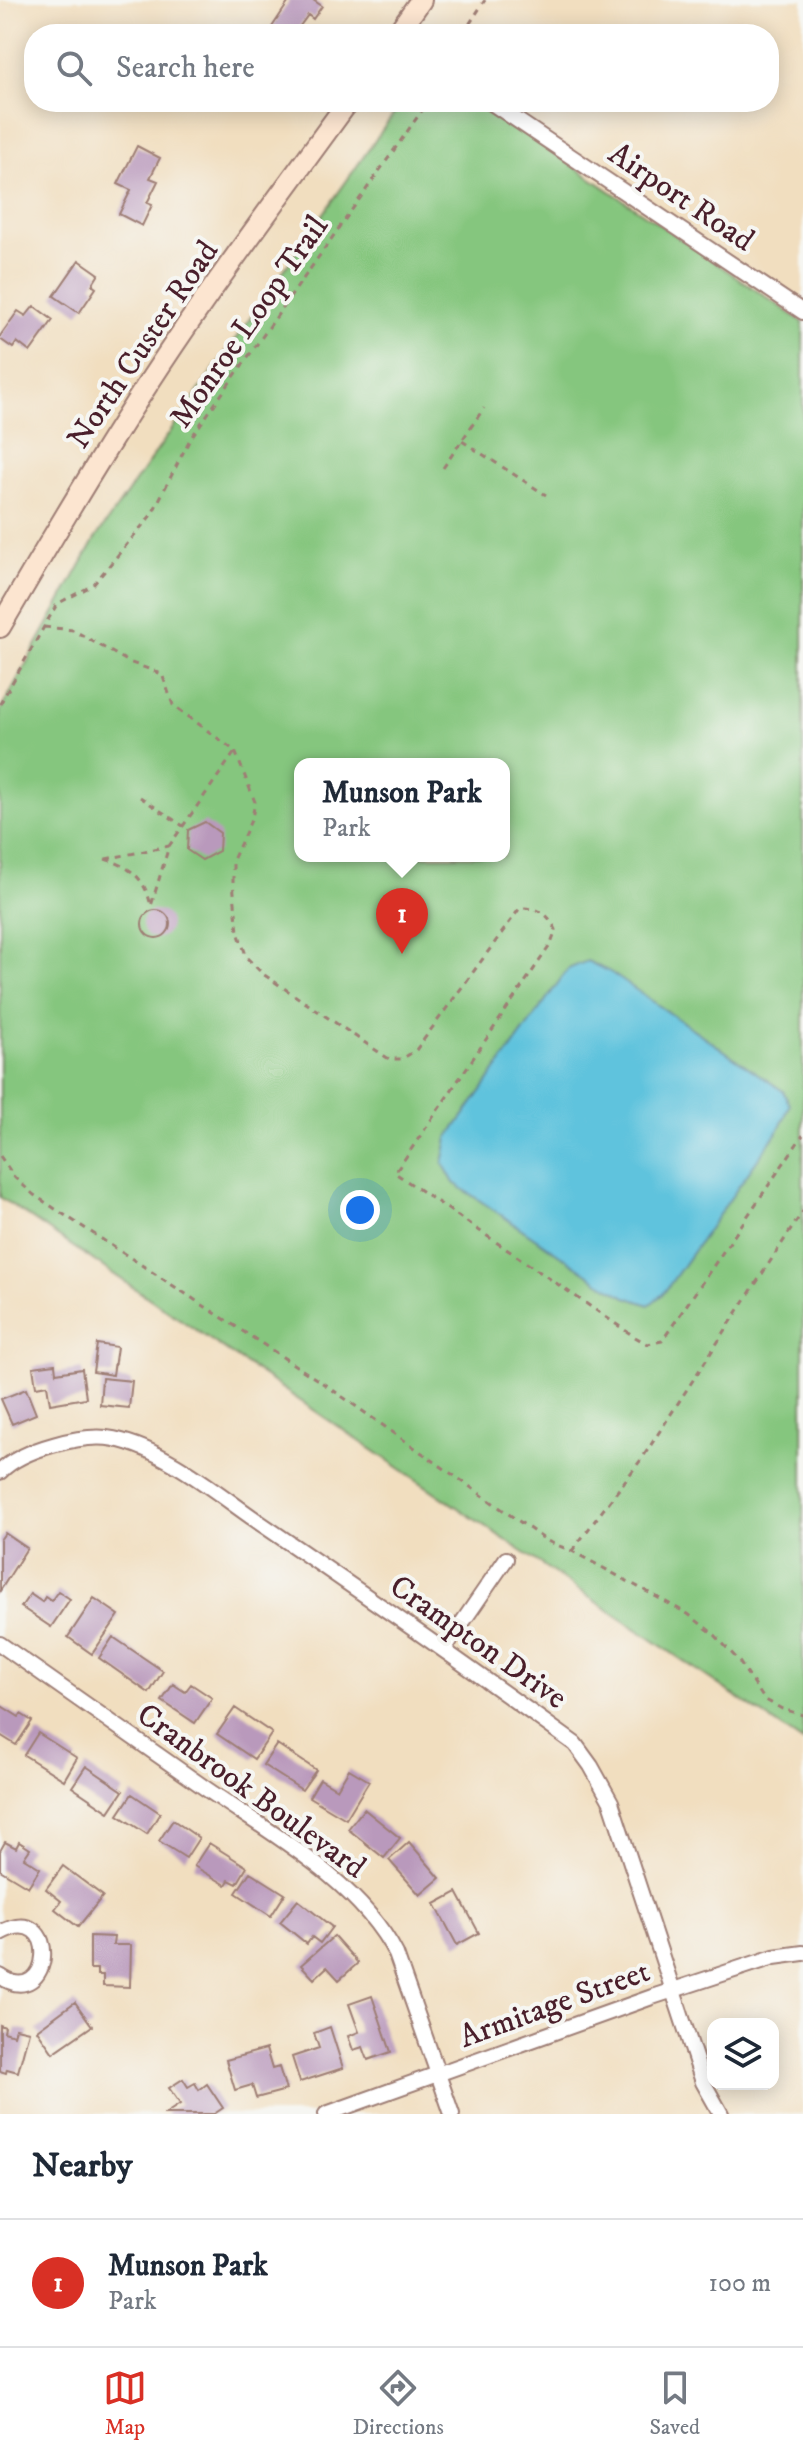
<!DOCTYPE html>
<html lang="en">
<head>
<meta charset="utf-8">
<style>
	:root { --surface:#fff; --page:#f2f2f3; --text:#1f2937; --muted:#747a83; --line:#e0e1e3; --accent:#d93025 }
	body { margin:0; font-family:"IM FELL DW Pica",serif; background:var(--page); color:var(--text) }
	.controls { position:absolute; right:24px; bottom:24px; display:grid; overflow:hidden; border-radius:16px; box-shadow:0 4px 20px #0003 }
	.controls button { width:72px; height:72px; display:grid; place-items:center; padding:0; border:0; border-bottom:2px solid var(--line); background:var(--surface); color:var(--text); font:40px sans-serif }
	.you { position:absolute; left:360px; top:1210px; width:28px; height:28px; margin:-20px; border:6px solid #fff; border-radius:50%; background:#1a73e8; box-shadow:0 0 0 12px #1a73e833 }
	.badge { display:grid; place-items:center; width:52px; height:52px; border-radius:50%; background:var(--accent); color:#fff; font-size:26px; font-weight:700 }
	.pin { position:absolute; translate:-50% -66px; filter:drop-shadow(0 2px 4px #0008) }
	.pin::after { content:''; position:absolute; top:42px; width:28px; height:24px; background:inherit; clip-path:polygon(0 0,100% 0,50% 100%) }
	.popup { position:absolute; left:294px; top:758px; width:216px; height:104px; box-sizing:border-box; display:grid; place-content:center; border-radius:16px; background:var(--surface); filter:drop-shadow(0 2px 6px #0005); font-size:26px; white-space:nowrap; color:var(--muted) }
	.popup b { font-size:30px; color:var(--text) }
	.popup::after { content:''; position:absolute; left:50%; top:100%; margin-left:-16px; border:16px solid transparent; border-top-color:var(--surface) }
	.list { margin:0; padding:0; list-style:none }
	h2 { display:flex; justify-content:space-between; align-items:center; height:104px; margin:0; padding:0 32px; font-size:34px }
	h2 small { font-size:26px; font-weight:400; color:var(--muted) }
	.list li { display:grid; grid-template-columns:52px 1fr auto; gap:24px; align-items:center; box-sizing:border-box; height:128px; padding:0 32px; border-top:2px solid var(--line) }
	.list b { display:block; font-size:30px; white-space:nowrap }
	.list p { margin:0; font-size:26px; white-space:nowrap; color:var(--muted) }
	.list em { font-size:26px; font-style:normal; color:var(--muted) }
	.icon { flex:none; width:44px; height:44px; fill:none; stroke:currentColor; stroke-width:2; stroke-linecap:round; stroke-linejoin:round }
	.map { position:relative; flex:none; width:803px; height:2114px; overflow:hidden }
	.search { position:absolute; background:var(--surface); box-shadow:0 4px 20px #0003; left:24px; right:24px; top:24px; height:88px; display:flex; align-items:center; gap:20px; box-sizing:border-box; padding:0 28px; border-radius:32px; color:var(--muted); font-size:30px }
	.sheet { height:232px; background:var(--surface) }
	nav { display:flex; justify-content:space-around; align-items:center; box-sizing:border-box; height:112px; border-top:2px solid var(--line); background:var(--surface); font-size:22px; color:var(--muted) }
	nav a { display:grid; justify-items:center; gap:4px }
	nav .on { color:var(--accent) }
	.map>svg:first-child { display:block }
	.green { fill:#85c67e; stroke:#687254; stroke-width:2; fill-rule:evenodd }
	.water { fill:#5fc3dd; stroke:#547184; stroke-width:2 }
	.building { fill:#b999bc }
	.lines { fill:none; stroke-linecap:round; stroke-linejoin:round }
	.street-casing { stroke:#9e7e75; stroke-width:18 }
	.secondary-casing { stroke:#9e7e75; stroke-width:24 }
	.path { stroke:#9e7e75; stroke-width:3; stroke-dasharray:6 6; stroke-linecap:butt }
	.street { stroke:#fff; stroke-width:14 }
	.secondary { stroke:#fce5d0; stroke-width:20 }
	.labels { text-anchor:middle; stroke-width:8; stroke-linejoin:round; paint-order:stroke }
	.street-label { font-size:32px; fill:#4a1f2b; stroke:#f6f6f2 }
</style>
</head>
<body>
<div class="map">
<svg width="803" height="2114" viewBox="0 0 803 2114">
	<rect width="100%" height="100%" fill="#f6f6f2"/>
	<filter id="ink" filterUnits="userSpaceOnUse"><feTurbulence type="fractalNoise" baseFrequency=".0125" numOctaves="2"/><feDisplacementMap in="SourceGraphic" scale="16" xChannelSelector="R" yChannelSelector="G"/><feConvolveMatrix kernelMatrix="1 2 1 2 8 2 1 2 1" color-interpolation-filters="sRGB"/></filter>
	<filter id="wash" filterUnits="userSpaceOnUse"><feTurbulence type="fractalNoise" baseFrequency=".006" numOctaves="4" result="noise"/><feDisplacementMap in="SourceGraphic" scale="32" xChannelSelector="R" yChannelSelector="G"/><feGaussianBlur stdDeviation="1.8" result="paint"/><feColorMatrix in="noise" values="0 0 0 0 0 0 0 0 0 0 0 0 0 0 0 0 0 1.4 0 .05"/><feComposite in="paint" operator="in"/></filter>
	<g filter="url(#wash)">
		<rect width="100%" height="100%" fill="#f1debf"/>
		<path class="green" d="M402,102H479L803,322V1742L0,1197V711L95,539ZM300,764H504V856H300Z"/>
		<path class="water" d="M587,961L610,972L783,1091L790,1105L780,1128L663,1294L649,1305L626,1297L598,1281L454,1183L443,1163L448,1138L568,969Z"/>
		<g id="blocks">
			<path class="building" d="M290,0H313L322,6L313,19L308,15L294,34H269L268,33Z
				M137,146L160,158L150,178L158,181L147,203L152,205L142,226L119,214L131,190L118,184Z
				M79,260L99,274L92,285L96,288L79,313L54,296Z
				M34,306L53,320L30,352L17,342L13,348L0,339V336L18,311L26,316Z
				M205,822L220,833L219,851L202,860L187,850L188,830Z
				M142 924a14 14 0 1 1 28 0a14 14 0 1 1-28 0Z
				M97,1344L117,1347L113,1375L93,1372Z
				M55,1364L56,1373L82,1369L86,1398L50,1404L47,1385L36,1387L33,1367Z
				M102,1378L132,1381L129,1408L100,1405Z
				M26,1389L36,1414L12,1424L1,1399Z
				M5,1533L27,1548L0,1591V1540Z
				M58,1591L70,1599L51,1627L21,1607L30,1594L42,1602L45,1597L51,1601Z
				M94,1598L119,1615L92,1654L68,1637Z
				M113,1637L163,1671L149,1693L99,1658Z
				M173,1684L185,1692L191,1684L212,1698L195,1723L162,1701Z
				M0,1705L19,1717L21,1714L32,1721L16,1745L0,1735Z
				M235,1708L272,1733L254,1759L217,1734Z
				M38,1733L77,1758L64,1780L24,1755Z
				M277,1744L316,1770L302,1790L263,1765Z
				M86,1766L123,1791L109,1812L72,1787Z
				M349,1769L369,1781L346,1819L309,1797L320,1779L337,1789Z
				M132,1794L160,1813L147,1834L118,1815Z
				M364,1809L400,1838L384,1858L348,1829Z
				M173,1820L199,1838L186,1858L159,1841Z
				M5,1842L16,1848L19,1842L30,1849L24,1858L40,1868L28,1887L0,1870V1851Z
				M409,1842L440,1878L420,1895L389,1860Z
				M209,1843L247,1867L237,1884L229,1880L226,1885L194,1866Z
				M63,1866L103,1896L78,1927L55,1909L61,1901L46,1889Z
				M250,1872L285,1894L271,1916L236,1893Z
				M457,1892L479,1933L457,1945L435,1904Z
				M298,1900L332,1927L320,1943L312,1937L307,1944L280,1922Z
				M90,1936L114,1937L113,1945H131L130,1987L103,1986V1975H97V1969H90Z
				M334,1936L358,1963L339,1980L327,1967L314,1979L301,1965Z
				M372,1996L391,2052L368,2060L363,2047L353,2050L348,2036L359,2032L349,2004Z
				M75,2002L92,2026L53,2053L37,2030Z
				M0,2025L5,2027L4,2032L14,2035L16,2028L29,2031L18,2072L7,2069L6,2073L0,2071Z
				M330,2027L343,2068L300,2082L292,2057L319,2048L314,2033Z
				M266,2049L272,2069L279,2067L286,2090L256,2098L252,2085L235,2090L226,2060Z
				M183,2079L188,2087L195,2083L199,2090L207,2084L223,2108L214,2114H165L180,2104L169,2088Z"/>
		</g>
	</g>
	<g filter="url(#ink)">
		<use href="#blocks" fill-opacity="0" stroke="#9e7e75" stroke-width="2"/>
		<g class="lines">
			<defs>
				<path id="street" d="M490,102L803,312
					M0,1472C22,1449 84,1433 114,1439C168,1450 221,1497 266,1527C370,1598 473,1670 575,1744L591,1766L611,1802L703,2082L721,2114
					M0,1644C68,1692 137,1740 205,1788C270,1833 359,1881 396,1954L452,2114
					M444,1649L506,1559
					M0,1933C62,1899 53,2013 0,1976
					M326,2114L652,1997L774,1957L803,1953"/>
				<path id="secondary" d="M397,34L421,0
					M0,627C63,519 127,411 199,308C247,239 298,171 348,102"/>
			</defs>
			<use href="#street" class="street-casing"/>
			<use href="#secondary" class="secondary-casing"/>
			<path class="path" d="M463,34L485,0
				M462,441L546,495
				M443,468L484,408
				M44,627L73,630L129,662L162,674L173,705L235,751L255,802L252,818L233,860V883L238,932L247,958L263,974L389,1059H402L416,1050L520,908C539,908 548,913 556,930L551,944L395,1173L635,1337L648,1344L662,1341L803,1135
				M0,704L57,604L93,585L152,514L190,439L428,102
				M140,797L183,826
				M105,859C132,867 145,879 151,906L169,846L235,752
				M106,859L169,846
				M0,1156L15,1178L34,1195L330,1388L547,1541L572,1551L688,1614L715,1635L738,1660L764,1699L782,1709L803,1715
				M572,1551L643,1457L803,1211"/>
			<use href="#street" class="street"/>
			<use href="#secondary" class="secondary"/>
		</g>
	</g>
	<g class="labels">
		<g class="street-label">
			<text transform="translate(682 196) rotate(34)" y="11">Airport Road</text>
			<text transform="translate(248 321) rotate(-55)" y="11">Monroe Loop Trail</text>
			<text transform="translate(142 344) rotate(-56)" y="11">North Custer Road</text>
			<text transform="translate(479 1641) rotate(35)" y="11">Crampton Drive</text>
			<text transform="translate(252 1790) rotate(36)" y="11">Cranbrook Boulevard</text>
			<text transform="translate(554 2003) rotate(-20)" y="11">Armitage Street</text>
		</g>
	</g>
</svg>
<div class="controls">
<button><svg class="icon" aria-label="layers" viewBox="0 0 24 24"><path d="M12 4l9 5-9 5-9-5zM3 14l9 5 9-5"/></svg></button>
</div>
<div class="you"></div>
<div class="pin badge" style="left:402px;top:954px">1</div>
<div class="popup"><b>Munson Park</b>Park</div>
<div class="search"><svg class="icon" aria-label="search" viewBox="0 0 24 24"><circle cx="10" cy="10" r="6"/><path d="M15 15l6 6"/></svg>Search here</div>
</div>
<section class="sheet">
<h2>Nearby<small></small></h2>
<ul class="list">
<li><span class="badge">1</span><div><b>Munson Park</b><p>Park</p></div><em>100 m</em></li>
</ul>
</section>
<nav>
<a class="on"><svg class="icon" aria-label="map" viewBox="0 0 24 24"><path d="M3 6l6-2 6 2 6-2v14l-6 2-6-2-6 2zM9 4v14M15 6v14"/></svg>Map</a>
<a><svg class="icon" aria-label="directions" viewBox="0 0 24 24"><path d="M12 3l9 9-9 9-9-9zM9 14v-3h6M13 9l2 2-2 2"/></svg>Directions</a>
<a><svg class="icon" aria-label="saved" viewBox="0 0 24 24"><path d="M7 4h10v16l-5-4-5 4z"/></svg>Saved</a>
</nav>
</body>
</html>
